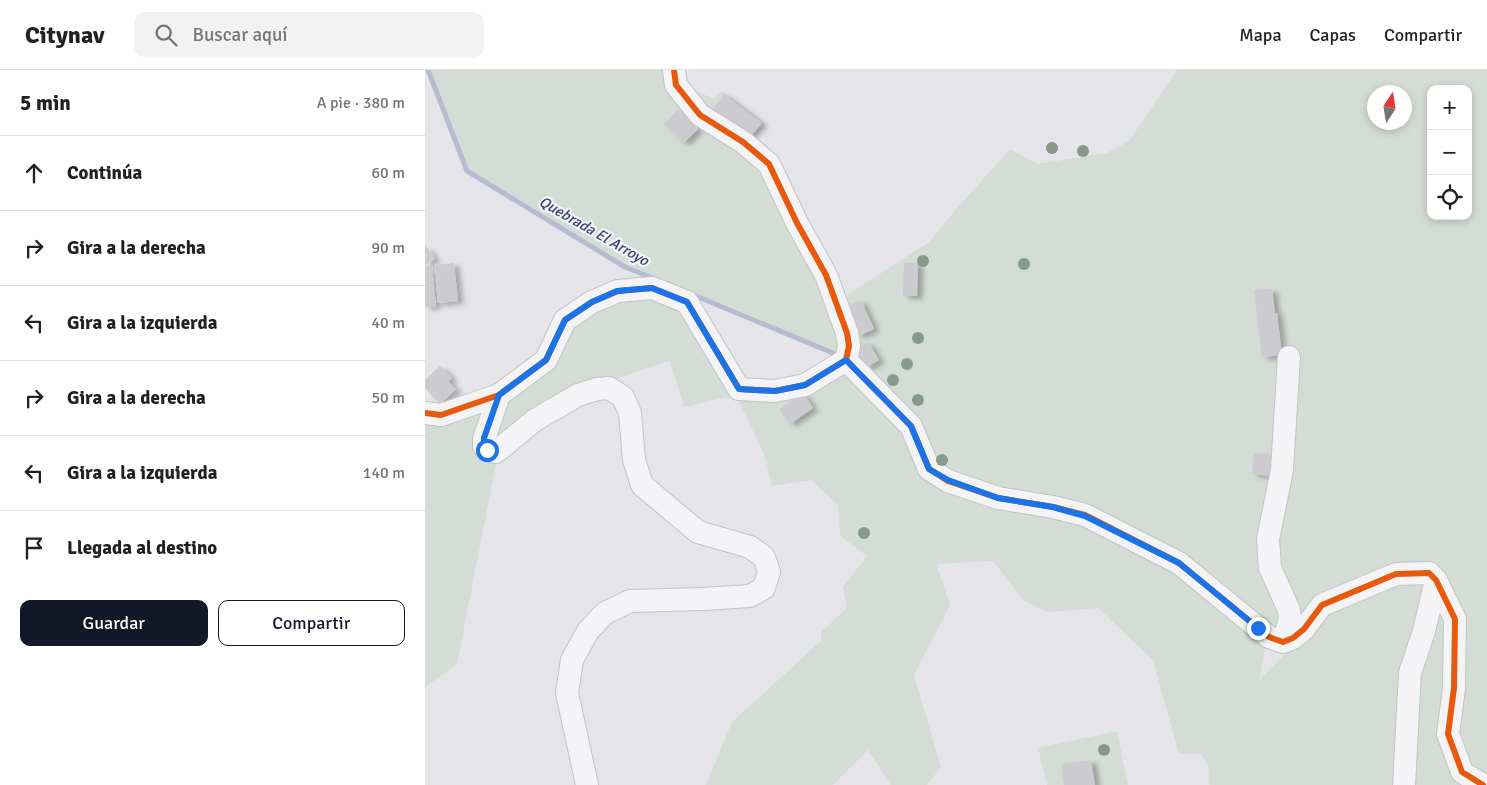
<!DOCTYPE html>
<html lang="es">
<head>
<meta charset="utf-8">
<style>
	:root { --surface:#fff; --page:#f2f2f2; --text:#202124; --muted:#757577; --line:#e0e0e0; --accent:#111827 }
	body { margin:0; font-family:Signika,sans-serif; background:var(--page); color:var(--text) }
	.controls { position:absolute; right:15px; top:15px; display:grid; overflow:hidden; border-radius:10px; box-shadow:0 2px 8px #0003 }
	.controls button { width:45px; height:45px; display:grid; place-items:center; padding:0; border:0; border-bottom:1px solid var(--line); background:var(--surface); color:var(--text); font:25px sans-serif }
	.compass { position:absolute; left:942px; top:15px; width:45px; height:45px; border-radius:50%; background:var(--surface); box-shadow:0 2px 8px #0003; rotate:12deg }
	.stop { position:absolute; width:15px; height:15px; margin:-11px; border:4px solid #1a73e8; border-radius:50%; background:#fff }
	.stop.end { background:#1a73e8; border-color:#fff; box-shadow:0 1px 5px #0008 }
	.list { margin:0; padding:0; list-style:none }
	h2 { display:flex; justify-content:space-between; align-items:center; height:65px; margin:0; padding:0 20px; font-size:21px }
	h2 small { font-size:16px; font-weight:400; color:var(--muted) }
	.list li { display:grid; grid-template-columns:32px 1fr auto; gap:15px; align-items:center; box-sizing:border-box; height:75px; padding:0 20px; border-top:1px solid var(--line) }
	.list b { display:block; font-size:19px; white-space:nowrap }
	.list em { font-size:16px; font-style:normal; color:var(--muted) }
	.actions { display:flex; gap:10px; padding:15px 20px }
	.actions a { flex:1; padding:11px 0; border:1px solid var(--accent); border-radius:10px; text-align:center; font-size:18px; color:var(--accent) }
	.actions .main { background:var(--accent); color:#fff }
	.icon { flex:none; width:28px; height:28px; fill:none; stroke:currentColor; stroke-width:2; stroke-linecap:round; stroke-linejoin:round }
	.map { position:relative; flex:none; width:1062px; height:715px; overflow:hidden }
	header { display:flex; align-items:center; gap:30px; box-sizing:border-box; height:70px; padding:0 25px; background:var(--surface); border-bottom:1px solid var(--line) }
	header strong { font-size:24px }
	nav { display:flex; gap:28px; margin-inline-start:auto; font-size:18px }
	.search { width:350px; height:45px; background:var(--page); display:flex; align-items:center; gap:12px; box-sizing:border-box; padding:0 18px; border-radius:10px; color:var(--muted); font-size:19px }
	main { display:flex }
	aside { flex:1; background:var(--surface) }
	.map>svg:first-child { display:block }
	.green { fill:#d3dcd5; fill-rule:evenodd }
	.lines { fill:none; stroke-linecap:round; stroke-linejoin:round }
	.stream { stroke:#b5bcd2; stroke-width:5 }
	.building { fill:#cbcbd0; filter:url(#shadow) }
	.minor-casing { stroke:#c3c3c7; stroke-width:24 }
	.minor { stroke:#f4f4f6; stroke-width:22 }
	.cycleway-casing { stroke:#f3f4f8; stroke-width:9 }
	.cycleway { stroke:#e8590c; stroke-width:6 }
	.tree { fill:#879a8a }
	.route { stroke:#1a73e8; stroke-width:6 }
	.labels { text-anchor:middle; stroke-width:4.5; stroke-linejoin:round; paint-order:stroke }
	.water-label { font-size:15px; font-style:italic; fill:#384474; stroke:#f3f4f8 }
</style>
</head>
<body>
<header>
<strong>Citynav</strong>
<div class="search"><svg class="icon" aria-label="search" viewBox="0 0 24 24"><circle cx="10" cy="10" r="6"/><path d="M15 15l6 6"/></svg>Buscar aquí</div>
<nav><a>Mapa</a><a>Capas</a><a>Compartir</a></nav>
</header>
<main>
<aside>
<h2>5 min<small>A pie · 380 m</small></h2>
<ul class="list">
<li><svg class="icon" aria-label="ahead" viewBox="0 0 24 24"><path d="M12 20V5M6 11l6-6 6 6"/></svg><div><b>Continúa</b></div><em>60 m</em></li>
<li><svg class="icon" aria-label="right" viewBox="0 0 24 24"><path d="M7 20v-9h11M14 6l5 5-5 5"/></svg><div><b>Gira a la derecha</b></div><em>90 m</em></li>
<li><svg class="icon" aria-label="left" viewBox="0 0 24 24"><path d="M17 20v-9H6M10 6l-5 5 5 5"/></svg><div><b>Gira a la izquierda</b></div><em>40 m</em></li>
<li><svg class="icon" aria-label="right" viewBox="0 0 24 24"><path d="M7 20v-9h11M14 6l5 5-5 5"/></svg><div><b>Gira a la derecha</b></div><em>50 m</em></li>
<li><svg class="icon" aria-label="left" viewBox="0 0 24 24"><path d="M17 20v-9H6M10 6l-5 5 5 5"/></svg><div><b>Gira a la izquierda</b></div><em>140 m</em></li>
<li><svg class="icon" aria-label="arrive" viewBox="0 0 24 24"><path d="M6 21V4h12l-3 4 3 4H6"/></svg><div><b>Llegada al destino</b></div></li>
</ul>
<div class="actions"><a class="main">Guardar</a><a>Compartir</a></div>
</aside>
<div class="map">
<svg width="1062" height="715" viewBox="0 0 1062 715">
	<defs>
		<filter id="shadow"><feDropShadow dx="5.5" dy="3" stdDeviation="2.5" flood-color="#0004"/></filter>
	</defs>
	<rect width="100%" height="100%" fill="#e5e5e9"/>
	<path class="green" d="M3,0H242L339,97L416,263V286L200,197L42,101Z
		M752,0H1062V710L1042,699L1030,663L1035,611L1037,548L1016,507L1007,497H970L893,531L874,554L868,560L871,549V539L852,497L849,470L863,400L869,301H857L850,398L837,467L839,499L858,540V547L853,564L847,561L759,489L661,440L630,431L574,421L526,405L510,395L491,352L428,288C431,263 425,252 416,229L504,172L533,137L585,79L612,94L682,83L704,71ZM1006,19H1043V146H1006ZM949,22H979V52H949Z
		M264,20L289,28L298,21L341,54L327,71L280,41Z
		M225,225L257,237L311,325L420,299L481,360L499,404L657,451L750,499L841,573L834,610L870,574L901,541L951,519L1001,510L972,715H785L783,696L776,684H754L728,590L673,538L623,542L599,531L568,491L511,494L525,535L489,605L516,697L502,715H466L443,680L408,715H281L307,652L396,571V562L422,538L418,517L442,486L415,466L413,435L386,410L347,416L340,386L311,325L259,337L245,291L215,300L184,312L69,375L80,329L144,255L169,238Z
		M64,336L72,389L32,594L0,617V350Z
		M1013,529L1024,550L1022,616L1046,715H985L992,603Z
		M692,661L703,715H622L613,678Z"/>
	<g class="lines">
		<path class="stream" d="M3,0L42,101L200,197L230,209
			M266,224L415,286"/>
	</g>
	<path class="building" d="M299,24L337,53L324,68L287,40Z
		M253,39L273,59L259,73L239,54Z
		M0,175L10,188L0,196Z
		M29,193L33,231L13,233L9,195Z
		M479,193H493L492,226H478Z
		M0,196H7L11,236L0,237Z
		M847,219L850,243H852L857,285L837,287L829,220Z
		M436,230L449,259L433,266L421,236Z
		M443,272L454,290L441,298L430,279Z
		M15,296L27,308L23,311L31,319L15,334L0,318V310Z
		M378,323L388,338L365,354L354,339Z
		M829,383L849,385L847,406L827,404Z
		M666,690L670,715H639L636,694Z"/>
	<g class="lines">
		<defs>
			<path id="minor" d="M421,290L486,356L504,399L523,411L573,428L628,437L660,445L754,493L844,567L858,572L868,568L879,559L897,535L971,504L1004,503L1011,510L1030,549L1029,618L1023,664L1037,702L1058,715
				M74,325L59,369V376L63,380L71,382L110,350L153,325L172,319L184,318L198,327L205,343L209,390L217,415L273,462L325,477L339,487L344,502L339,518L325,526L278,529L205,531L180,543L163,561L147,590L142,623L162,715
				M0,343L16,345L74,325L121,290L140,250L167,232L193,221L227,218L262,232L314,319L350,321L380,315L421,290L424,276L422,263L401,205L372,153L344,94L318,72L275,45L251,15L249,0
				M858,572L865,549L864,540L845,498L843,469L857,400L864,287
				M979,715L985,603L999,561L1011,510"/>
		</defs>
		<use href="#minor" class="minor-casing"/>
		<use href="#minor" class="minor"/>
		<defs>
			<path id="cycleway" d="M421,290L486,356L504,399L523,411L573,428L628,437L660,445L754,493L844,567L858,572L868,568L879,559L897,535L971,504L1004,503L1011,510L1030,549L1029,618L1023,664L1037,702L1058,715
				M0,343L16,345L74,325L121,290L140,250L167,232L193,221L227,218L262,232L314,319L350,321L380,315L421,290L424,276L422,263L401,205L372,153L344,94L318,72L275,45L251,15L249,0"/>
		</defs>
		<use href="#cycleway" class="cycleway-casing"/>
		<use href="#cycleway" class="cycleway"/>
	</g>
	<g class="tree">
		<circle cx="627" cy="78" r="6"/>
		<circle cx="658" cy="81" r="6"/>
		<circle cx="498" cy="191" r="6"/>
		<circle cx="599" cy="194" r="6"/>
		<circle cx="493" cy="268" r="6"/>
		<circle cx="482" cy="294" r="6"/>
		<circle cx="468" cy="310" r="6"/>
		<circle cx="493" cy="330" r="6"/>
		<circle cx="517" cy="390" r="6"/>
		<circle cx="439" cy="463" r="6"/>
		<circle cx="679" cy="680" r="6"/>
	</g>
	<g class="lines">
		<path class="route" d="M62,380L59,376V368L74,325L121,290L140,250L167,232L192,221L227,218L262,232L314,319L350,321L380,315L421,290L486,356L504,399L523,410L573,428L628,437L660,446L754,493L833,558"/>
	</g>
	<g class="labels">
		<g class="water-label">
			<text transform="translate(169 161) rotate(30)" y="5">Quebrada El Arroyo</text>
		</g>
	</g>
</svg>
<div class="controls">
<button>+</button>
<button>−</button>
<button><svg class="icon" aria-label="locate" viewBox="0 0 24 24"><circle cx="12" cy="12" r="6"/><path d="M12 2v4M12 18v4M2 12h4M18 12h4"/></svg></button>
</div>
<svg class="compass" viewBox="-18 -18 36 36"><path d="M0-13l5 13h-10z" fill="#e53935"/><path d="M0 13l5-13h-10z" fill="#757577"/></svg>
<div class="stop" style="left:62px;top:380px"></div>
<div class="stop end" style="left:833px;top:558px"></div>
</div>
</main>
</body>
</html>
